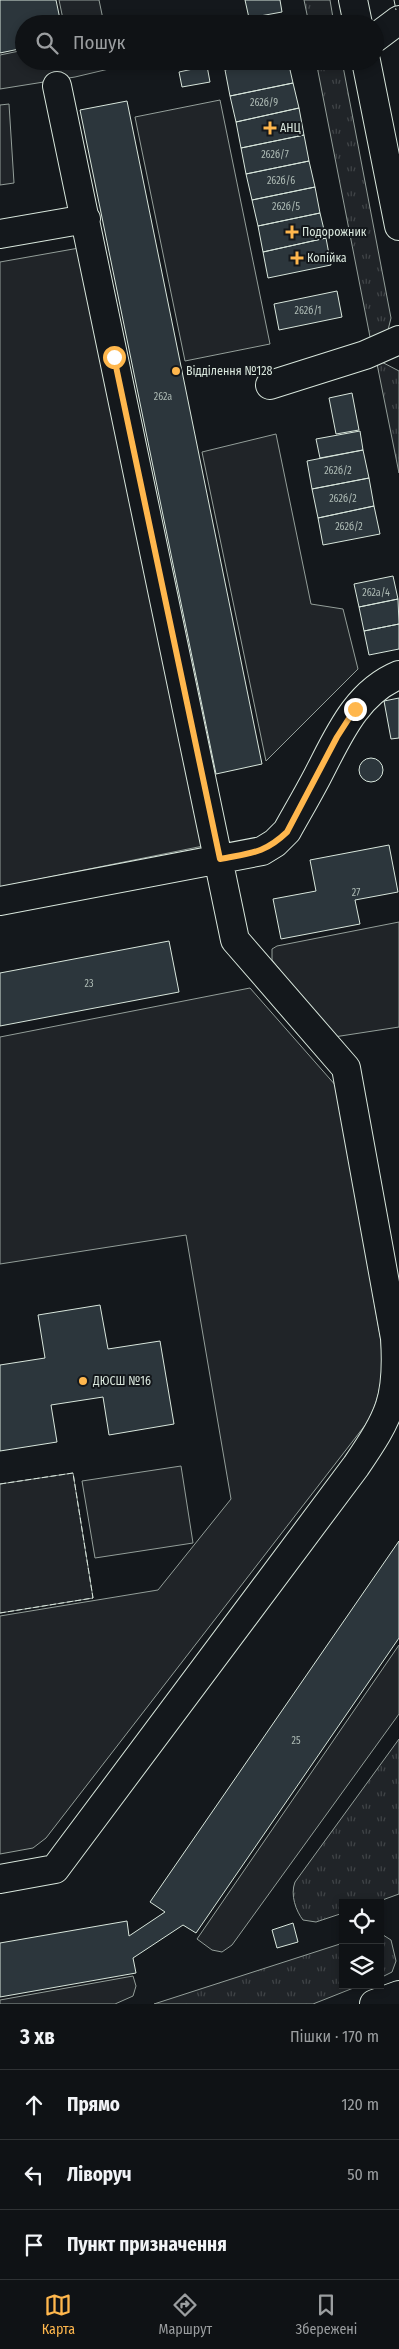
<!DOCTYPE html>
<html lang="uk">
<head>
<meta charset="utf-8">
<style>
	:root { --surface:#0f1215; --page:#181b1e; --text:#f1f3f6; --muted:#9b9ea0; --line:#2f3234; --accent:#ffb74d }
	body { margin:0; font-family:"Fira Sans Condensed",sans-serif; background:var(--page); color:var(--text) }
	.controls { position:absolute; right:15px; bottom:15px; display:grid; overflow:hidden; border-radius:0px; box-shadow:0 2px 8px #0003 }
	.controls button { width:45px; height:45px; display:grid; place-items:center; padding:0; border:0; border-bottom:1px solid var(--line); background:var(--surface); color:var(--text); font:25px sans-serif }
	.stop { position:absolute; width:15px; height:15px; margin:-11px; border:4px solid #ffb74d; border-radius:50%; background:#fff }
	.stop.end { background:#ffb74d; border-color:#fff; box-shadow:0 1px 5px #0008 }
	.list { margin:0; padding:0; list-style:none }
	h2 { display:flex; justify-content:space-between; align-items:center; height:65px; margin:0; padding:0 20px; font-size:21px }
	h2 small { font-size:16px; font-weight:400; color:var(--muted) }
	.list li { display:grid; grid-template-columns:32px 1fr auto; gap:15px; align-items:center; box-sizing:border-box; height:70px; padding:0 20px; border-top:1px solid var(--line) }
	.list b { display:block; font-size:19px; white-space:nowrap }
	.list em { font-size:16px; font-style:normal; color:var(--muted) }
	.icon { flex:none; width:28px; height:28px; fill:none; stroke:currentColor; stroke-width:2; stroke-linecap:round; stroke-linejoin:round }
	.map { position:relative; flex:none; width:399px; height:2004px; overflow:hidden }
	.search { position:absolute; background:var(--surface); box-shadow:0 2px 8px #0003; left:15px; right:15px; top:15px; height:55px; display:flex; align-items:center; gap:12px; box-sizing:border-box; padding:0 18px; border-radius:28px; color:var(--muted); font-size:19px }
	.sheet { height:275px; background:var(--surface) }
	nav { display:flex; justify-content:space-around; align-items:center; box-sizing:border-box; height:70px; border-top:1px solid var(--line); background:var(--surface); font-size:14px; color:var(--muted) }
	nav a { display:grid; justify-items:center; gap:2px }
	nav .on { color:var(--accent) }
	.map>svg:first-child { display:block }
	.grass { fill:url(#grass-tufts); stroke:#939e99 }
	.garden { fill:#202428; stroke:#939e99 }
	.building { fill:#2c363c; stroke:#d8e6dc }
	.lines { fill:none; stroke-linecap:round; stroke-linejoin:round }
	.minor-casing { stroke:#d8e6dc; stroke-width:30 }
	.minor { stroke:#14181c; stroke-width:28 }
	.fence { stroke:#d8e6dc; stroke-width:1; stroke-dasharray:6 2.5; stroke-linecap:butt }
	.route { stroke:#ffb74d; stroke-width:6 }
	.poi-dot { fill:#ffb74d; stroke:#14181c; stroke-width:2 }
	.labels { text-anchor:middle; stroke-width:4; stroke-linejoin:round; paint-order:stroke }
	.number-label { font-size:10px; fill:#adbab4 }
	.poi-label { font-size:12px; fill:#d8e6dc; stroke:#14181c; text-anchor:start }
</style>
</head>
<body>
<div class="map">
<svg width="399" height="2004" viewBox="0 0 399 2004">
	<defs>
		<pattern id="grass-tufts" width="24" height="20" patternUnits="userSpaceOnUse" patternTransform="scale(1.25)"><rect width="24" height="20" fill="#202428"/><path d="M3 7l-1-3M5 7V3M7 7l1-3M15 17l-1-3M17 17v-4M19 17l1-3" fill="none" stroke="#404447"/></pattern>
	</defs>
	<rect width="100%" height="100%" fill="#14181c"/>
	<path class="grass" d="M304,0H330L334,24H309Z
		M316,61H342L391,318L386,338L371,342Z
		M376,359L399,371V473Z
		M399,1739V1894L374,1903H343V1913L316,1922L303,1920C296,1911 290,1895 295,1882Z
		M380,1933L391,1940L396,1961L392,1972L380,1978Z
		M343,1943V1985H361L313,2004H154Z"/>
	<path class="garden" d="M59,0H99L104,24H64Z
		M24,50V61H112L113,68L75,77L0,89V55Z
		M220,100L270,344L185,361L135,117Z
		M9,104L14,183L0,185V105Z
		M79,248L203,846L0,887V262Z
		M276,434L311,604L343,609L358,669L266,761L202,452Z
		M399,922V1027L334,1037L272,960V949L277,946Z
		M250,988L337,1087L381,1341C383,1371 382,1397 366,1424L46,1838L33,1848L0,1854V1616L158,1590L231,1499L186,1235L0,1264V1037Z
		M181,1466L193,1543L95,1558L82,1481Z
		M73,1473L93,1598L0,1613V1484Z
		M399,1645V1714L232,1945L222,1952L212,1950L197,1939Z
		M133,1976L136,1986L133,1996L115,2004H0V2000Z"/>
	<path class="building" d="M0,0H56L61,24H24V48L0,53Z
		M245,0H280L282,12L249,18Z
		M265,61H288L293,83L230,96L225,70Z
		M207,66L210,82L182,87L179,72Z
		M293,83L299,108L236,122L230,96Z
		M127,101L262,764L216,774L80,110Z
		M299,108L304,135L241,148L236,122Z
		M304,135L309,161L246,174L241,148Z
		M309,161L315,187L252,200L246,174Z
		M315,187L320,213L258,226L252,200Z
		M320,213L326,238L263,252L258,226Z
		M326,238L331,265L268,278L263,252Z
		M337,291L342,317L279,330L274,304Z
		M352,393L359,430L336,434L329,398Z
		M360,431L363,450L320,458L316,439Z
		M363,450L369,478L312,489L307,461Z
		M369,478L374,506L318,518L312,489Z
		M374,506L380,534L323,545L318,518Z
		M393,576L398,599L359,607L354,584Z
		M398,599L399,624L364,631L359,607Z
		M399,624V649L369,655L364,631Z
		M399,698V738L391,739L384,701Z
		M359 770a12 12 0 1 1 24 0a12 12 0 1 1-24 0Z
		M389,845L398,892L355,900L360,924L281,939L273,899L316,891L310,860Z
		M169,941L179,992L0,1026V973Z
		M100,1305L108,1349L160,1341L174,1424L109,1435L103,1397L51,1405L57,1442L0,1451V1365L45,1358L38,1315Z
		M399,1541V1638L196,1933L183,1925L133,1958L136,1973L0,1997V1943L127,1921L129,1936L165,1912L150,1902Z
		M293,1923L298,1942L277,1948L272,1930Z"/>
	<g class="lines">
		<defs>
			<path id="minor" d="M353,0L358,24
				M375,38L399,20
				M366,61L399,226
				M0,234L86,219
				M270,385L365,355L399,340
				M0,901L262,851L275,843L287,831C297,813 307,796 317,777C337,739 355,693 399,675
				M0,1879L55,1869L356,1466C390,1416 399,1399 395,1338L346,1068L235,940L57,86
				M374,2004L399,1995"/>
		</defs>
		<use href="#minor" class="minor-casing"/>
		<use href="#minor" class="minor"/>
		<path class="fence" d="M394,0L396,10
			M0,1484L73,1473L93,1598L0,1613"/>
	</g>
	<g class="lines">
		<path class="route" d="M114,357L220,859C250,853 264,854 287,832L337,737L355,709"/>
	</g>
	<g class="poi-dot">
		<path d="M267.5 120.5h5v5h5v5h-5v5h-5v-5h-5v-5h5z"/>
		<path d="M289.5 224.5h5v5h5v5h-5v5h-5v-5h-5v-5h5z"/>
		<path d="M294.5 250.5h5v5h5v5h-5v5h-5v-5h-5v-5h5z"/>
		<circle cx="176" cy="371" r="5"/>
		<circle cx="83" cy="1381" r="5"/>
	</g>
	<g class="labels">
		<g class="number-label">
			<text x="264" y="106">262б/9</text>
			<text x="275" y="158">262б/7</text>
			<text x="281" y="184">262б/6</text>
			<text x="286" y="210">262б/5</text>
			<text x="308" y="314">262б/1</text>
			<text x="163" y="400">262а</text>
			<text x="338" y="474">262б/2</text>
			<text x="343" y="502">262б/2</text>
			<text x="349" y="530">262б/2</text>
			<text x="376" y="596">262а/4</text>
			<text x="356" y="896">27</text>
			<text x="89" y="987">23</text>
			<text x="296" y="1744">25</text>
		</g>
		<g class="poi-label">
			<text x="280" y="132">АНЦ</text>
			<text x="302" y="236">Подорожник</text>
			<text x="307" y="262">Копійка</text>
			<text x="186" y="375">Відділення №128</text>
			<text x="93" y="1385">ДЮСШ №16</text>
		</g>
	</g>
</svg>
<div class="controls">
<button><svg class="icon" aria-label="locate" viewBox="0 0 24 24"><circle cx="12" cy="12" r="6"/><path d="M12 2v4M12 18v4M2 12h4M18 12h4"/></svg></button>
<button><svg class="icon" aria-label="layers" viewBox="0 0 24 24"><path d="M12 4l9 5-9 5-9-5zM3 14l9 5 9-5"/></svg></button>
</div>
<div class="stop" style="left:114px;top:357px"></div>
<div class="stop end" style="left:355px;top:709px"></div>
<div class="search"><svg class="icon" aria-label="search" viewBox="0 0 24 24"><circle cx="10" cy="10" r="6"/><path d="M15 15l6 6"/></svg>Пошук</div>
</div>
<section class="sheet">
<h2>3 хв<small>Пішки · 170 m</small></h2>
<ul class="list">
<li><svg class="icon" aria-label="ahead" viewBox="0 0 24 24"><path d="M12 20V5M6 11l6-6 6 6"/></svg><div><b>Прямо</b></div><em>120 m</em></li>
<li><svg class="icon" aria-label="left" viewBox="0 0 24 24"><path d="M17 20v-9H6M10 6l-5 5 5 5"/></svg><div><b>Ліворуч</b></div><em>50 m</em></li>
<li><svg class="icon" aria-label="arrive" viewBox="0 0 24 24"><path d="M6 21V4h12l-3 4 3 4H6"/></svg><div><b>Пункт призначення</b></div></li>
</ul>
</section>
<nav>
<a class="on"><svg class="icon" aria-label="map" viewBox="0 0 24 24"><path d="M3 6l6-2 6 2 6-2v14l-6 2-6-2-6 2zM9 4v14M15 6v14"/></svg>Карта</a>
<a><svg class="icon" aria-label="directions" viewBox="0 0 24 24"><path d="M12 3l9 9-9 9-9-9zM9 14v-3h6M13 9l2 2-2 2"/></svg>Маршрут</a>
<a><svg class="icon" aria-label="saved" viewBox="0 0 24 24"><path d="M7 4h10v16l-5-4-5 4z"/></svg>Збережені</a>
</nav>
</body>
</html>
